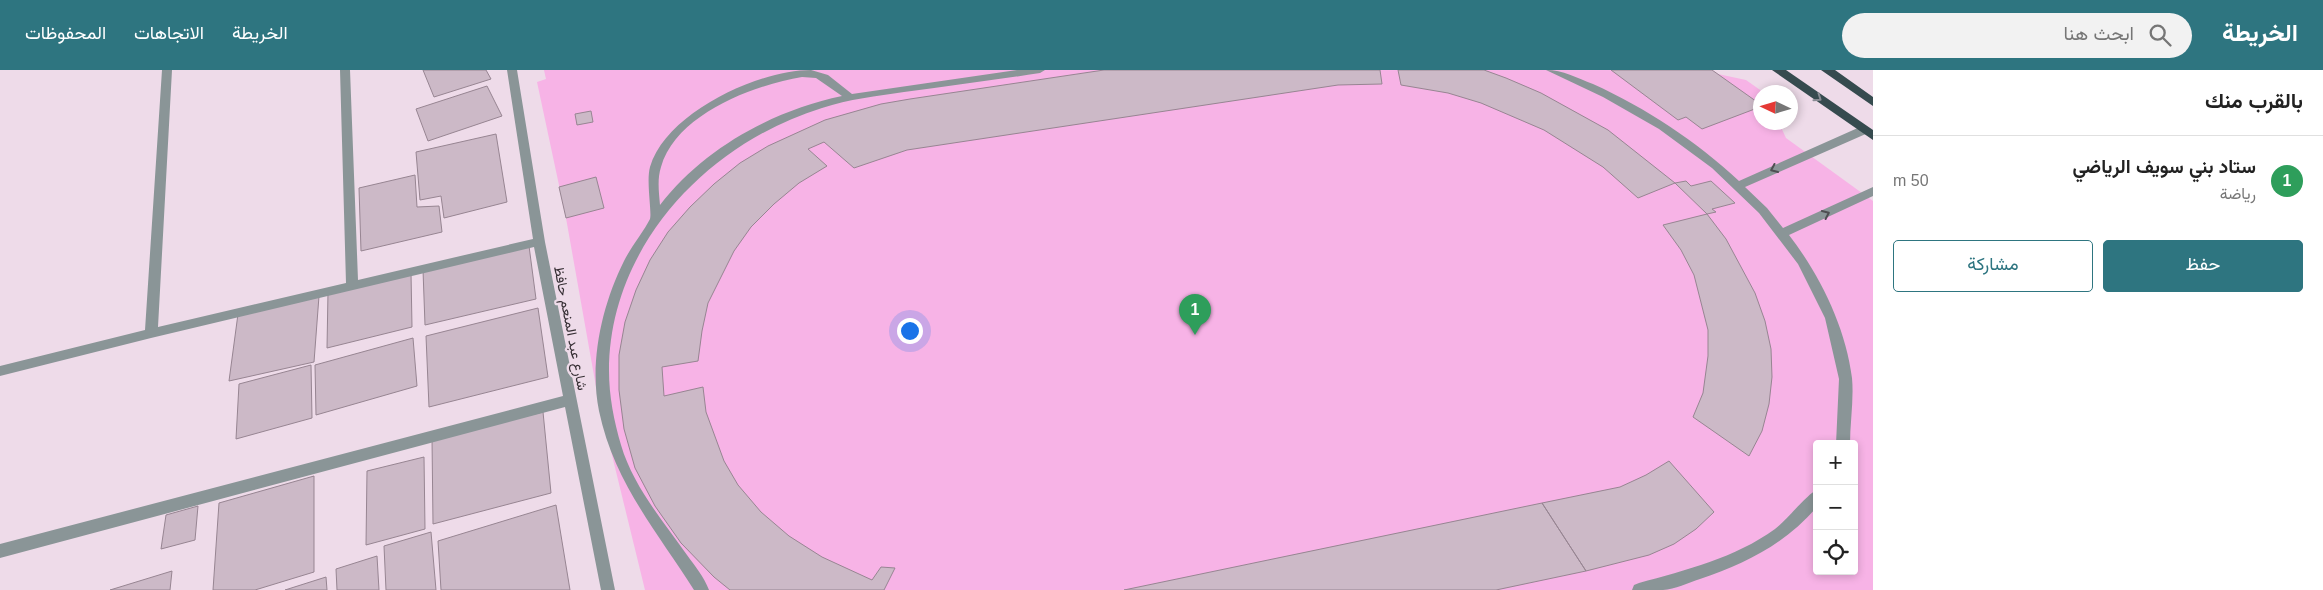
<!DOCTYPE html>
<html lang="ar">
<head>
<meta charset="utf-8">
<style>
	:root { --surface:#fff; --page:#f2f2f2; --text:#222; --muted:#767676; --line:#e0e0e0; --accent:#2e7580 }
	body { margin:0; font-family:Arial,Vazirmatn,sans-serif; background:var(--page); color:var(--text); direction:rtl }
	.controls { position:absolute; right:15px; bottom:15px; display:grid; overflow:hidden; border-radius:5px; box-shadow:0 2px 8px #0003 }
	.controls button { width:45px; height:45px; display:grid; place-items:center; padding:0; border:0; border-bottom:1px solid var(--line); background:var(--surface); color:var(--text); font:25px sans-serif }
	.compass { position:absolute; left:1753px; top:15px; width:45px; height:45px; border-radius:50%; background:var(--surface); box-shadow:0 2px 8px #0003; rotate:274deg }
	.you { position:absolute; left:909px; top:260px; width:18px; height:18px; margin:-12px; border:4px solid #fff; border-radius:50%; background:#1a73e8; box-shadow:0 0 0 8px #1a73e833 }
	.badge { display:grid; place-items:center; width:32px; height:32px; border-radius:50%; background:var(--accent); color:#fff; font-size:16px; font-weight:700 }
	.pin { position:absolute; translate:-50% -41px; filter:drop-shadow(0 1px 2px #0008) }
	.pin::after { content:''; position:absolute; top:26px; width:18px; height:15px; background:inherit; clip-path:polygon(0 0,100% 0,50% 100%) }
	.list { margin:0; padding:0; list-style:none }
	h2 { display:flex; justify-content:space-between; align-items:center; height:65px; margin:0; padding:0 20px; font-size:21px }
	h2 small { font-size:16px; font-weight:400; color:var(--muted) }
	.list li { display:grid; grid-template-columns:32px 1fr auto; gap:15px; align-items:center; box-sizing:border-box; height:90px; padding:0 20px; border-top:1px solid var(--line) }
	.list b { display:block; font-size:19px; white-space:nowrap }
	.list p { margin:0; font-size:16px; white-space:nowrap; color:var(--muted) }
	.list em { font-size:16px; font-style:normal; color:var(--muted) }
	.actions { display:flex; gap:10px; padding:15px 20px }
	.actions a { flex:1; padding:11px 0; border:1px solid var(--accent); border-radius:5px; text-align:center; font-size:18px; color:var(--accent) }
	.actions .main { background:var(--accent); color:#fff }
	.icon { flex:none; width:28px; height:28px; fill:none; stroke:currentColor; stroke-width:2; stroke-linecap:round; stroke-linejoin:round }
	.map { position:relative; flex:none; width:1873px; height:520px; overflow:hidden; direction:ltr }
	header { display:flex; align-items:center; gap:30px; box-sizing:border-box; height:70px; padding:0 25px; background:var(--accent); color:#fff }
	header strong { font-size:24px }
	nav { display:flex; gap:28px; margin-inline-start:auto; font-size:18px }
	.search { width:350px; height:45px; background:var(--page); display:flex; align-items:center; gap:12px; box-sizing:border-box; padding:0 18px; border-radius:28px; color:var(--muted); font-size:19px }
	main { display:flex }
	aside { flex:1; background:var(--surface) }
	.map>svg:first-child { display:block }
	.green { fill:#f7b3e6; fill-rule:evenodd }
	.building { fill:#ccb9c7; stroke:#978592 }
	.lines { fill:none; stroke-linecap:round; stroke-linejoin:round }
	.service { fill:#8a9597; fill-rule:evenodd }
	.minor { fill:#8a9597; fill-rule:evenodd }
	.trunk { fill:#364b4f; fill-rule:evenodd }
	.oneway { stroke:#898c94 }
	.oneway2 { stroke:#4f4e52 }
	.labels { text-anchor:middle; stroke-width:4.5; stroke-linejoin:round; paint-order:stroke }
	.street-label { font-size:14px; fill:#362f34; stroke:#eedbe9 }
</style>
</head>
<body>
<header>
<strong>الخريطة</strong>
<div class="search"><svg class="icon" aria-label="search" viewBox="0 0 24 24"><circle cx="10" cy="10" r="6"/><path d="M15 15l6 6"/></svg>ابحث هنا</div>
<nav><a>الخريطة</a><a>الاتجاهات</a><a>المحفوظات</a></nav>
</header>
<main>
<aside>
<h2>بالقرب منك<small></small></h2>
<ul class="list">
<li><span class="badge" style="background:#2e9e5b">1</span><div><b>ستاد بني سويف الرياضي</b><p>رياضة</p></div><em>50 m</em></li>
</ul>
<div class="actions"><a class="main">حفظ</a><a>مشاركة</a></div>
</aside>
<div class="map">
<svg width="1873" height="520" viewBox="0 0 1873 520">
	<rect width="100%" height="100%" fill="#eedbe9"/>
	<path class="green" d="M544,0H1712L1718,4L1746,10L1763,22H1760V52L1779,53L1786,68L1873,131V520H645L598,328L566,148L537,12L546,9ZM1817,374H1854V501H1817Z"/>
	<path class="building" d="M423,0H486L491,9L434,27Z
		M1104,0H1380L1382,14L1338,15L907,80L854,98L824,72L808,79L827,96L799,113L774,134L751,157L734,181L708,233L702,261L698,291L662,297L664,326L703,317L706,342L724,391L738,415L761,442L789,466L822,487L872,510L881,497L895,498L884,520H730L714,507L681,473L655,436L635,398L624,359L619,320V285L625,252L636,220L650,190L668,162L690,137L714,114L740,93L768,76L825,50L881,34L910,29Z
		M1398,0H1484L1506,8L1541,23L1608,60L1675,113L1638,128L1603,97L1544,60L1481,33L1448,23L1401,15Z
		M1611,0H1712L1760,34V37L1702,59L1686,47L1678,50Z
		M487,16L502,46L428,71L416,39Z
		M591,41L593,52L577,55L575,44Z
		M496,64L507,132L444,148L441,126L420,130L416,82Z
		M415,105L417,137L439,136L442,162L361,181L359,118Z
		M596,107L604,138L566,148L559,117Z
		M1686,111L1691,116L1711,111L1735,133L1712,139L1716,142L1707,144L1675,113Z
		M1707,144L1726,169L1755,223L1765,251L1771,279L1772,307L1769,334L1762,361L1749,386L1693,347L1703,323L1708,286V260L1694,205L1681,180L1663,155Z
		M529,176L536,229L425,255L423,200Z
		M411,203L412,257L327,278L328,222Z
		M319,226L314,292L229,311L238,244Z
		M538,238L548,307L429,337L426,266Z
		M413,268L417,316L316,345L315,295Z
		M311,295L312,348L236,369L239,314Z
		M543,342L551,423L433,454L432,369Z
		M424,387L425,459L366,475L367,401Z
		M1669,391L1714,442L1696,459L1674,474L1649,485L1586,501L1542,433L1620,417L1646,405Z
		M314,406V502L255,520H213L219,433Z
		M1542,433L1586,501L1496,520H1124Z
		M556,435L570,520H441L438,471Z
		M198,436L195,470L161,479L166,445Z
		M431,462L436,520H386L384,476Z
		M377,486L379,520H337L336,499Z
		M172,501L170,520H110Z
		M326,507L327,520H285Z"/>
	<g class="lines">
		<path class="service" d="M811,0L828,5L852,24L1017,0H1045L1040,3C995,10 949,16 904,22C877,26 849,29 822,38C708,73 609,176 609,301C609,326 614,351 621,375C633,416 663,451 687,485C695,496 704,507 709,520H694C656,460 614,412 599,341C589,292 602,235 624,191C631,177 644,161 650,149C652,142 646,111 650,97C666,43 758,0 811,0ZM802,7L816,8L842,26C772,41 704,78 660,135C659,123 657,109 661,97C676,44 754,15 802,7Z
			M1546,0C1563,0 1577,8 1593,14C1646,38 1696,71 1739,111L1860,57H1868V63L1745,117L1767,138L1783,158L1873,117V126L1789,165C1820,205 1846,258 1852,308C1854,329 1850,353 1850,374H1836L1839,309L1825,248L1798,194L1759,143L1712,98L1659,59L1603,27Z
			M1817,420V437C1785,474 1745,494 1700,509C1688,513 1675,519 1663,520C1652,520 1642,520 1632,520L1634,515L1639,513C1686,500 1735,488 1775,459C1786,451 1808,423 1817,420Z"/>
		<path class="minor" d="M162,0H172L158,257L346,213L340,0H350L358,210L533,169L507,0H517L545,172L615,520H601L565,337L0,488V474L563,326L534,177L151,268L0,306V296L145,260Z"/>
		<path class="trunk" d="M1772,0H1786L1873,60V70Z
			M1821,0H1835L1873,27V36Z"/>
	</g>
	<defs><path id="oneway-chevron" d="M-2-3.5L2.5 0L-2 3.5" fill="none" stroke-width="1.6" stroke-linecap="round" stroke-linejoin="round" transform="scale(1.25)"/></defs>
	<use class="oneway" href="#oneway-chevron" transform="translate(1818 28) rotate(35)"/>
	<g class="oneway2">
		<use href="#oneway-chevron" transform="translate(1774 99) rotate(156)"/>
		<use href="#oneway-chevron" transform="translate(1826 144) rotate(-25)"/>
	</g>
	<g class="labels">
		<g class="street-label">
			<text transform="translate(571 258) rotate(79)" y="5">شارع عبد المنعم حافظ</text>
		</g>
	</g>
</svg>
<div class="controls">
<button>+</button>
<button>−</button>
<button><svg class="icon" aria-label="locate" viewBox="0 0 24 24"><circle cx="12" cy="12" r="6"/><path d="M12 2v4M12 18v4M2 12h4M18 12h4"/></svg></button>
</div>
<svg class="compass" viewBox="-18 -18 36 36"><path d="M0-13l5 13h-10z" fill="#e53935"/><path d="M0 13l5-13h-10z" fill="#767676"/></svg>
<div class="you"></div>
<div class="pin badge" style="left:1195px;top:265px;background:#2e9e5b">1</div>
</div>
</main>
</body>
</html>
